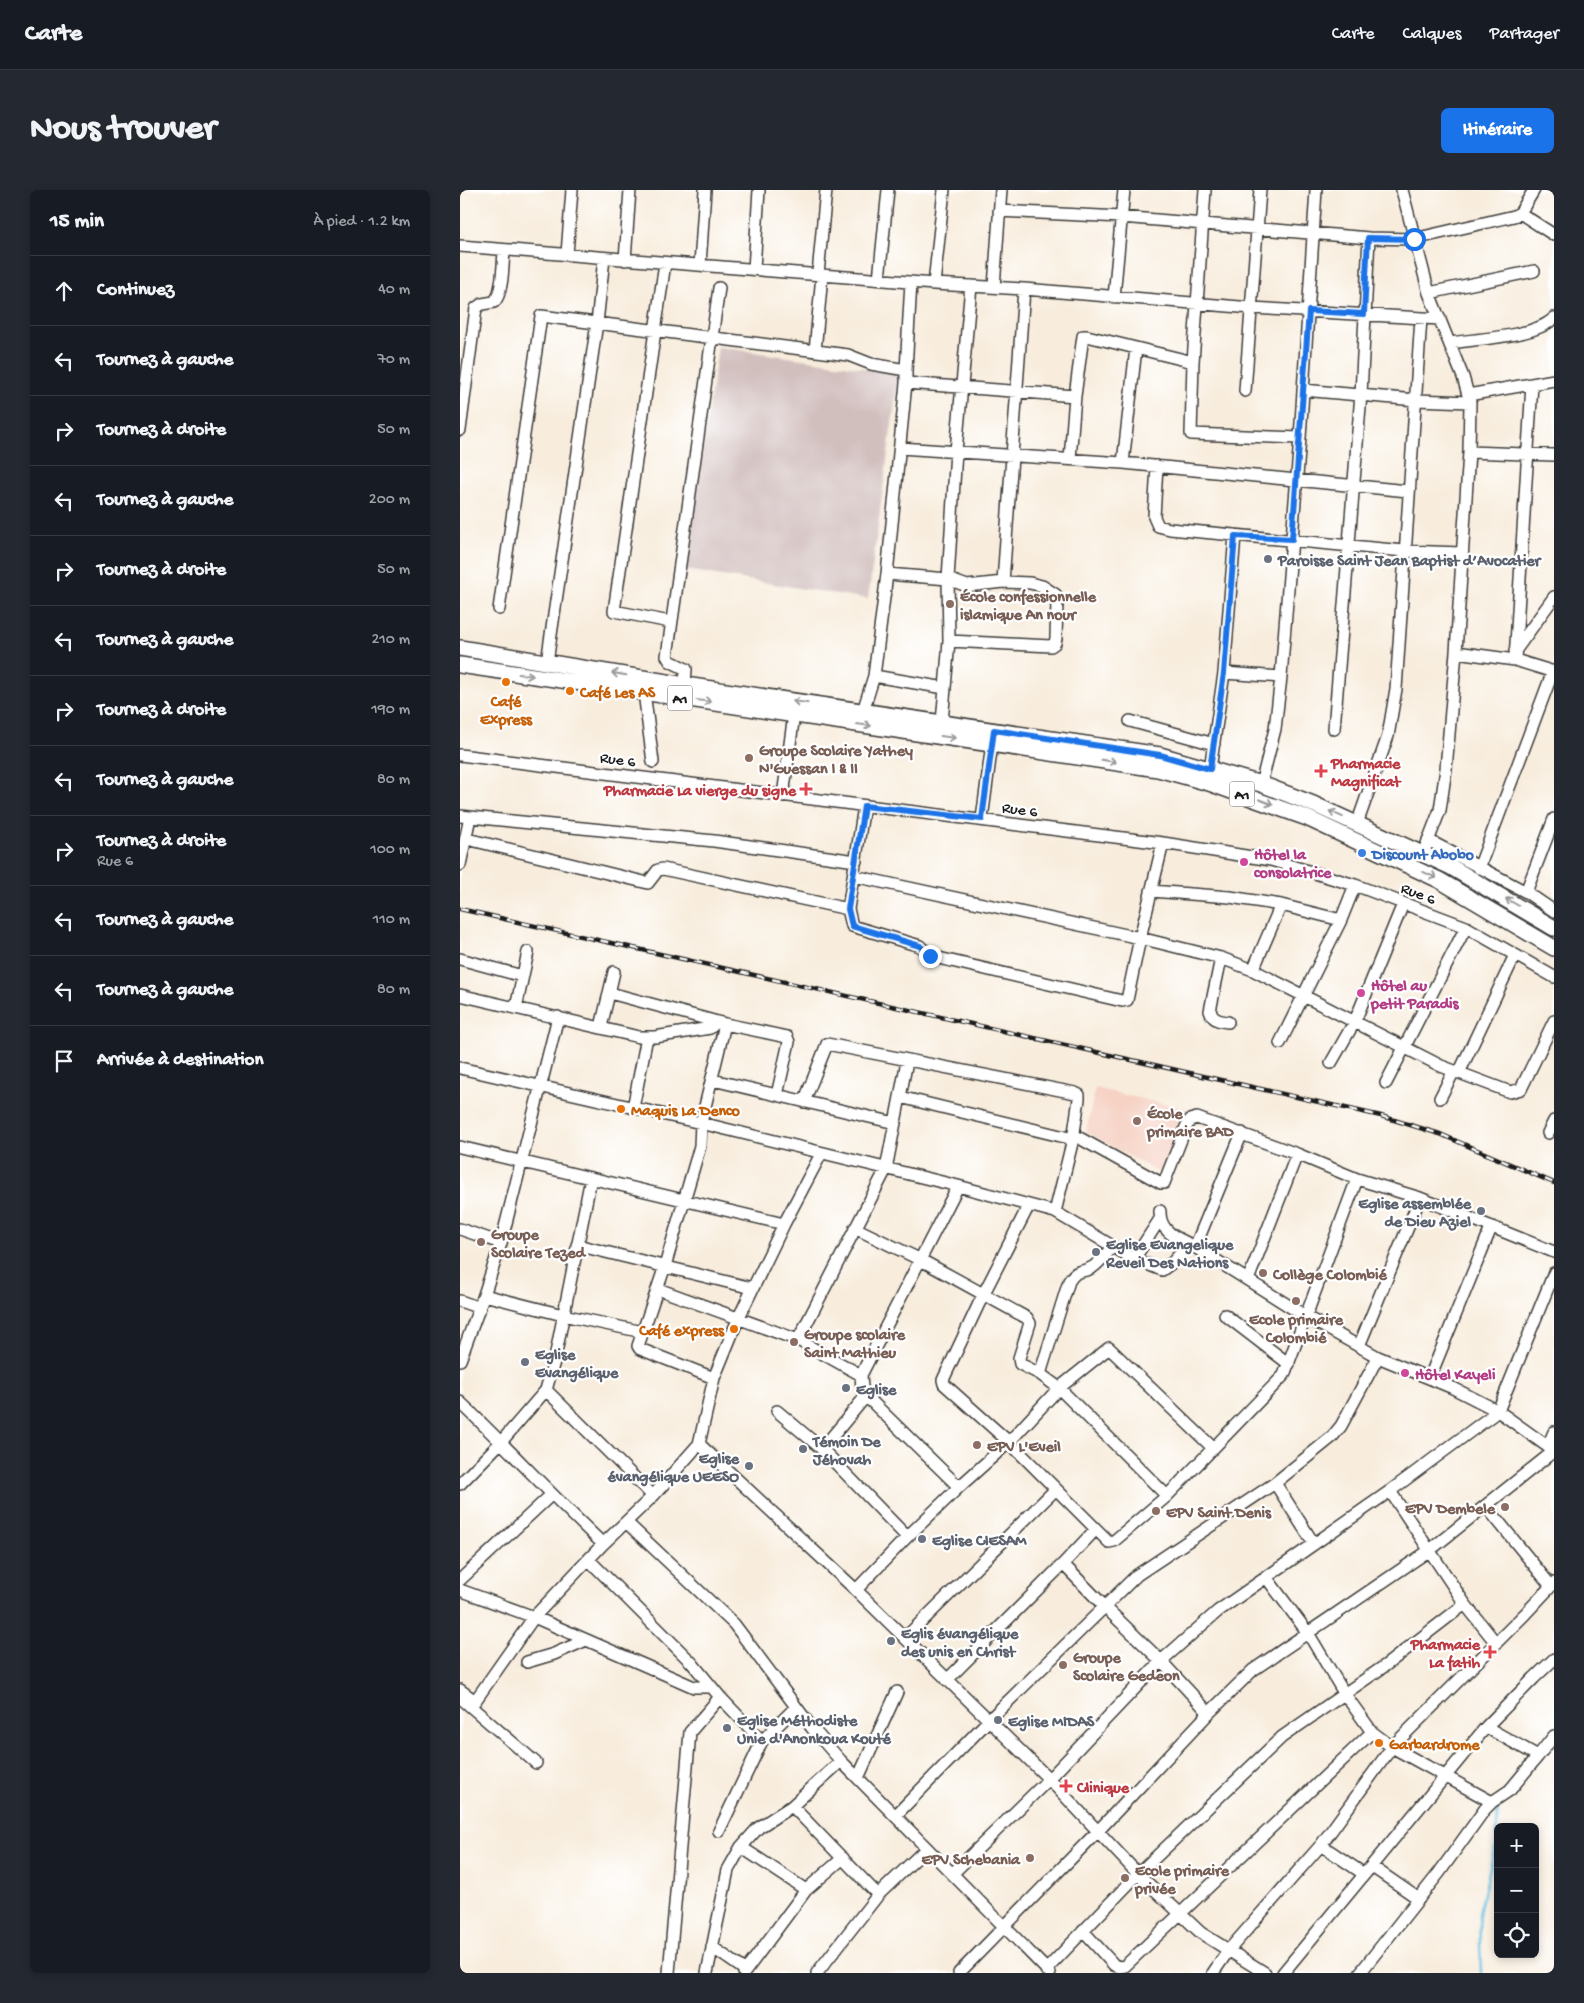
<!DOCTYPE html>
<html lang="fr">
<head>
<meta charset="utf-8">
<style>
	:root { --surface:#171b24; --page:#242831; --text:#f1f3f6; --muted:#9ea1a6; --line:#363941; --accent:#1a73e8 }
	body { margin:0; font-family:"Gochi Hand",sans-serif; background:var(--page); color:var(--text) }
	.controls { position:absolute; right:15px; bottom:15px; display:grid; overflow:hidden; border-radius:8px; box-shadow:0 2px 8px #0003 }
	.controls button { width:45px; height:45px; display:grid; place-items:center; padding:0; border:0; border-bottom:1px solid var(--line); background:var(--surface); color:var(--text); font:25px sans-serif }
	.stop { position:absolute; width:15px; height:15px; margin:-11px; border:4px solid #1a73e8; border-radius:50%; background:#fff }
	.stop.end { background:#1a73e8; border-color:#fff; box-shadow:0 1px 5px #0008 }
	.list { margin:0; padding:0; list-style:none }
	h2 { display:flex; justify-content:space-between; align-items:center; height:65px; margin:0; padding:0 20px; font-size:21px }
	h2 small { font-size:16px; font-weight:400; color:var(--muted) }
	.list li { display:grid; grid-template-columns:32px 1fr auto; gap:15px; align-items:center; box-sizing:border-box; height:70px; padding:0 20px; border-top:1px solid var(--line) }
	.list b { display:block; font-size:19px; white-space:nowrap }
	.list p { margin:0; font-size:16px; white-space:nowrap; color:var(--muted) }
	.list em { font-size:16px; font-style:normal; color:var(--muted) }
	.icon { flex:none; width:28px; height:28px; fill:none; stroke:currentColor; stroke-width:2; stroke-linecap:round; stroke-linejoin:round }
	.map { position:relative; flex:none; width:1094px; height:1783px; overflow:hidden; border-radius:8px }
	header { display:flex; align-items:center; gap:30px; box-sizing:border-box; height:70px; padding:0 25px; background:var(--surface); border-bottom:1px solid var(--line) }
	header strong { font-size:24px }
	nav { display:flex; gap:28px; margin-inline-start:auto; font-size:18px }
	.intro { display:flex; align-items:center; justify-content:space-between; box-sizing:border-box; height:120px; padding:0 30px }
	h1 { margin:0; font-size:35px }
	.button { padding:12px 22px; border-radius:8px; background:var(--accent); color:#fff; font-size:18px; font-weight:700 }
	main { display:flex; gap:30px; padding:0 30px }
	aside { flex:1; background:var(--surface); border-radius:8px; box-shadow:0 2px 8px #0003 }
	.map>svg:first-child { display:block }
	.built { fill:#f6d2c4 }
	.industrial { fill:#d1bfbe }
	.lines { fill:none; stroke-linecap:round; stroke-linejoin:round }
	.stream { stroke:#64bfe2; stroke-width:2.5 }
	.minor-casing { stroke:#3d3b39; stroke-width:14 }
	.major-casing { stroke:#3d3b39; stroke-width:18 }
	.minor { stroke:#fff; stroke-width:11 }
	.major { stroke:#fff; stroke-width:15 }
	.rail-casing { stroke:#1c1c1c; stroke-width:4.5 }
	.rail { stroke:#fff; stroke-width:2.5; stroke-dasharray:8; stroke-linecap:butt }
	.oneway { stroke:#999 }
	.route { stroke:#1a73e8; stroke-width:6 }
	.worship-dot { fill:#6b7280; stroke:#fff; stroke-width:2 }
	.education-dot { fill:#8d6e63; stroke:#fff; stroke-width:2 }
	.food-dot { fill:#e8710a; stroke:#fff; stroke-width:2 }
	.health-dot { fill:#e0444e; stroke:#fff; stroke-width:2 }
	.shop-dot { fill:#3f7fe0; stroke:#fff; stroke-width:2 }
	.hotel-dot { fill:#d1479c; stroke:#fff; stroke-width:2 }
	.labels { text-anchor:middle; stroke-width:4.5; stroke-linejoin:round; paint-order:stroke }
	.shield { fill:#fff; stroke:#606060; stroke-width:1 }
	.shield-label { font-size:15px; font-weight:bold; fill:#1c1c1c }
	.worship-label { font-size:16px; font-weight:bold; fill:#5b616d; stroke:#fff; text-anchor:start }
	.education-label { font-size:16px; font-weight:bold; fill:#785e54; stroke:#fff; text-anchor:start }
	.food-label { font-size:16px; font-weight:bold; fill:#c56008; stroke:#fff; text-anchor:start }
	.street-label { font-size:16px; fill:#1c1c1c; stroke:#fff }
	.health-label { font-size:16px; font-weight:bold; fill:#be3a42; stroke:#fff; text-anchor:start }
	.hotel-label { font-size:16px; font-weight:bold; fill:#b23c85; stroke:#fff; text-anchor:start }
	.shop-label { font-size:16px; font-weight:bold; fill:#366cbe; stroke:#fff; text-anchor:start }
</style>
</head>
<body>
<header>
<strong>Carte</strong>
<nav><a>Carte</a><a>Calques</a><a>Partager</a></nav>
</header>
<div class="intro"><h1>Nous trouver</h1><a class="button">Itinéraire</a></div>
<main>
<aside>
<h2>15 min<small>À pied · 1.2 km</small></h2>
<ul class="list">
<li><svg class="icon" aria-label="ahead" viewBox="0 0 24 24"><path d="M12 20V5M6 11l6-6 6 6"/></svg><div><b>Continuez</b></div><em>40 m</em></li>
<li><svg class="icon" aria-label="left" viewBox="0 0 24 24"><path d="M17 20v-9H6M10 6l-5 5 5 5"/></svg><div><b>Tournez à gauche</b></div><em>70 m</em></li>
<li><svg class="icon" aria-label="right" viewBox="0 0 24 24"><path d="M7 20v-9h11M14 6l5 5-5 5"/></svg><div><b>Tournez à droite</b></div><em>50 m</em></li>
<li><svg class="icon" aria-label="left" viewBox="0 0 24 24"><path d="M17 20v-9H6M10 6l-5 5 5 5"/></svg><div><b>Tournez à gauche</b></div><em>200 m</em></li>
<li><svg class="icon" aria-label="right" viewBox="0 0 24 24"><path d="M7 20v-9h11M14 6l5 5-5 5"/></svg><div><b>Tournez à droite</b></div><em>50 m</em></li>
<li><svg class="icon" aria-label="left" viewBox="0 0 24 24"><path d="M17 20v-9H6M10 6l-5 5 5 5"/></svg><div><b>Tournez à gauche</b></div><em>210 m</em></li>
<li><svg class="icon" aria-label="right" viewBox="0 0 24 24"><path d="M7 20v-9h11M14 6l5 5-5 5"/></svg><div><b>Tournez à droite</b></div><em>190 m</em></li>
<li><svg class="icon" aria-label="left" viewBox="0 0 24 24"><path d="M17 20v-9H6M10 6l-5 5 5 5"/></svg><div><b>Tournez à gauche</b></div><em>80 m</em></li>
<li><svg class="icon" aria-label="right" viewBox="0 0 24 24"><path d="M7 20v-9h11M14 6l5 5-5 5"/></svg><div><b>Tournez à droite</b><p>Rue 6</p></div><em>100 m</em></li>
<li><svg class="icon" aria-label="left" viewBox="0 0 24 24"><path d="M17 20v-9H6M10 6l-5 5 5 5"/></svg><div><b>Tournez à gauche</b></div><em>110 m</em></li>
<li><svg class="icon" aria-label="left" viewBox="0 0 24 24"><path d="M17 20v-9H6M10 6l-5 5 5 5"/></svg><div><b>Tournez à gauche</b></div><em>80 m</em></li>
<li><svg class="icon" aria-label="arrive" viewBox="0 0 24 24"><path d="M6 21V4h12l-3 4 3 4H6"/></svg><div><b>Arrivée à destination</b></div></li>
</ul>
</aside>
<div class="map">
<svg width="1094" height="1783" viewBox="0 0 1094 1783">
	<rect width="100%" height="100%" fill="#fff"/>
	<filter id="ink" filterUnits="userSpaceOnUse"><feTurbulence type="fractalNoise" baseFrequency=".02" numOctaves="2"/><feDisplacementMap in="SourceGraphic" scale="10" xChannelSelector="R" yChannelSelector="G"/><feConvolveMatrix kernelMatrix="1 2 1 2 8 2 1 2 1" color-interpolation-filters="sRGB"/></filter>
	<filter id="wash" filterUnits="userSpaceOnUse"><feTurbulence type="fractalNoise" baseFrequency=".0096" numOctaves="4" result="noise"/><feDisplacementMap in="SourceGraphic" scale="20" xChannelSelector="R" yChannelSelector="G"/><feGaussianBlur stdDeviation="1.12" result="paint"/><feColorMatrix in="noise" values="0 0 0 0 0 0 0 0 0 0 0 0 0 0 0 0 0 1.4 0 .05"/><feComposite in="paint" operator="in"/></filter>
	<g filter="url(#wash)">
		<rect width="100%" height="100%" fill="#f8eddd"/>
		<path class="built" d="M635,898L730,920L705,986L626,942Z"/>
		<path class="industrial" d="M258,157L439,183L408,409L225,380Z"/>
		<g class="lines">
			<path class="stream" d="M1021,1783L1019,1724L1036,1653L1038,1614"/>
		</g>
	</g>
	<g filter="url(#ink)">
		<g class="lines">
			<defs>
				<path id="minor" d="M745,0L733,172L731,244L840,248
					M942,0L969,103L1003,187L1010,212L1009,262L996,462L986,579L980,620L963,664
					M539,21L661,27L909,48L954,49L1054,26L1060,23L1074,0
					M1060,23L1094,45
					M0,56L474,94L564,99L792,118L980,129
					M107,64L112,0
					M165,70L170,0
					M205,73L154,421L210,432
					M240,75L245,0
					M294,79L299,0
					M358,84L366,0
					M419,89L428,0
					M474,94L484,0
					M534,97L541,0
					M969,103L1074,81
					M654,107L664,0
					M990,153C1016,149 1076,147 1094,128
					M355,161L362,85
					M446,193L615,206
					M843,200L956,210L1010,212
					M785,201L800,0
					M1008,205L1094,190
					M0,240L16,118L22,114L34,112C43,104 43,73 44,60
					M440,258L663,273L948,301
					M1009,262L1094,265
					M610,269L615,206L623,146H627L733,172
					M663,273L676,158
					M697,276L694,327L698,336L710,339L944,361L1002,363
					M427,384L488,389L507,396L543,392L570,393L582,396L596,405L597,413L596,448L595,453L591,456L489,451
					M543,392L564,99
					M39,419L81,126L388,165L411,174L446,180
					M1055,461L1094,407
					M996,462L1055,470L1094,482
					M1055,470L1072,194
					M87,472L137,133L144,68
					M764,483L821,487
					M414,486L485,498L482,532
					M225,495L226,479L210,471L207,466L259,98
					M485,498L489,451L488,389L496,261L511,96
					M184,502L193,572
					M403,521L414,486L427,384L446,193V180L451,92
					M670,531L754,554
					M874,539L901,204L909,48
					M0,565L703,653L811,670L895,695L1006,737L1094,787
					M750,579L764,483L775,345
					M801,594L815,539L821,487L840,248L856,0
					M323,606L334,524
					M404,616L388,719L392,736L460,756L470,766L662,811L667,810L680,748L703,653
					M0,626L254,651L396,671
					M522,629L533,546
					M897,634L928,546L936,499L961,128
					M7,649L188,693L198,680L203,679L388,719
					M968,650L1066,702L1094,721
					M0,675L10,627
					M1019,678L1093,481
					M394,686L680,748L761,768L793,780L981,876L1050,902L1061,899L1094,831
					M691,701L770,707L821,715
					M1066,702L1094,629
					M761,768L750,821C753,830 759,831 768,832
					M0,769L62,786
					M793,780L821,715L881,730
					M150,803L265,834L241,933L240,956L205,1076L178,1156L180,1159L254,1188
					M0,805L179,847H195L250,838L257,832
					M56,818L68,762
					M265,834L327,847L329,852L317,905
					M141,837L154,782
					M820,853L881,730L895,695
					M871,873L895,831L943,714
					M0,878L241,933L498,996L595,1022L674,1069L702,1080L713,1072L729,1054
					M999,883L1055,765
					M253,890L435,933
					M926,893L1006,737
					M980,908L994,881
					M344,912L367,854L615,903L619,905V909L613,949L440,907
					M173,918L187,847
					M782,943L735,1057L845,1126L918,1167L993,1198L1038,1221L1094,1261
					M1088,943L1094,931
					M614,945L701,993H704L726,937L730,930L737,928L837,964L897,989L960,1008L1094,1062
					M0,957L324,1034
					M498,996L401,1185L402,1198L406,1206L499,1297L549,1252L599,1198L649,1158L752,1257
					M569,1015L523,1105L483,1190L484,1194L549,1252L649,1352L654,1351L707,1306L824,1185L897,989
					M700,1021C699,1042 718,1049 734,1056
					M595,1022L613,949
					M395,1038L461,1070L567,1128L570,1133L559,1168L560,1174L580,1184L599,1198L707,1306
					M0,1039L41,1053
					M117,1055L292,1098
					M674,1069L700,1029
					M788,1090L837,964
					M198,1099L338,1150L401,1185
					M24,1105L103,1125L183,1142
					M0,1111L20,1118
					M765,1125L829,1174
					M338,1150L426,979L447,871
					M899,1156L960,1008
					M0,1170L24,1105L41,1053L98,827
					M580,1184L609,1091C618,1077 622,1084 633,1077C640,1072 647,1063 653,1056
					M970,1187L1031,1038
					M86,1200L95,1168L131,988
					M0,1212C49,1259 94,1308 143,1354
					M317,1221L362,1259L447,1347
					M239,1254L396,1400L589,1589L678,1684L741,1743L805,1783
					M1088,1256L1094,1242
					M362,1259L406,1206
					M815,1293L854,1354
					M0,1294L41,1252L86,1200L193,1306
					M930,1301L1005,1414L1036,1453
					M1026,1316L1091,1396
					M167,1333L274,1434L352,1538L381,1571L590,1783
					M129,1370L232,1473L260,1507L302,1551L336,1517
					M603,1374L644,1416L701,1471L749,1523
					M806,1387L848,1443L884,1503L912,1542L932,1557L1032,1612
					M0,1390L91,1305
					M0,1400L74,1427L234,1497H251
					M396,1400L447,1347L499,1297
					M445,1448L596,1299
					M67,1472L94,1464L126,1450
					M487,1490L603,1374L636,1339
					M0,1500L15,1511L74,1427L143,1354L193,1306L239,1254L254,1188L279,1127L324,1034L361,964
					M2,1509L76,1573
					M1026,1537L1078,1566L1094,1546
					M398,1588L437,1502
					M332,1616L418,1705
					M435,1626L528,1531L677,1385L815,1293L872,1247L881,1236L918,1167
					M259,1641L302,1551
					M861,1655L904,1684
					M281,1657L346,1700
					M911,1676L959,1709
					M492,1684L589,1589L701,1471L758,1421L930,1301L1038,1221L1094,1083
					M623,1741L654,1775L659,1777L665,1776L912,1542
					M252,1757L285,1780
					M586,1780L678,1684L822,1547L926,1475L1005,1414
					M209,1783L230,1542L260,1507
					M247,1783L268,1680L281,1657L298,1638L332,1616L381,1571
					M284,1783L346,1700L383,1668
					M357,1783L418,1705L467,1658
					M499,1783L637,1642L749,1523L793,1480L970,1360L1094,1261
					M753,1783L768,1761L861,1655L932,1557L1065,1424L1094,1393
					M823,1783L1026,1537L1074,1488L1094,1469
					M900,1783L979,1683L1025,1619L1032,1612L1050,1600L1078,1566"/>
				<path id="major" d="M0,458L225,495L700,565L801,594L853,614L991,677L1094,738
					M0,475L698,579L749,593L847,628L979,690L1094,758"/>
			</defs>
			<use href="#minor" class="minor-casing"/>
			<use href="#major" class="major-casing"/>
			<use href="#minor" class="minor"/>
			<use href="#major" class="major"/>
			<defs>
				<path id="rail" d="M0,719L921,926L980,944L1094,993"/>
			</defs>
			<use href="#rail" class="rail-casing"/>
			<use href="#rail" class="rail"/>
		</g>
		<defs><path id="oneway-shaft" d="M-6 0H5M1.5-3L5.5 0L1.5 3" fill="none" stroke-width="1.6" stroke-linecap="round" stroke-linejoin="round" transform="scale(1.25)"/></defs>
		<g class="oneway">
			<use href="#oneway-shaft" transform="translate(159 484) rotate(-171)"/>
			<use href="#oneway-shaft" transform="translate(66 485) rotate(8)"/>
			<use href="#oneway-shaft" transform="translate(244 511) rotate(8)"/>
			<use href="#oneway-shaft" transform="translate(340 512) rotate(-172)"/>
			<use href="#oneway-shaft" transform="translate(404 535) rotate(8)"/>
			<use href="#oneway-shaft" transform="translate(488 547) rotate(8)"/>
			<use href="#oneway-shaft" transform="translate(649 571) rotate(9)"/>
			<use href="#oneway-shaft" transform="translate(806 612) rotate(21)"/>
			<use href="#oneway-shaft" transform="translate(876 624) rotate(-156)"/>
			<use href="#oneway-shaft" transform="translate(970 685) rotate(24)"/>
			<use href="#oneway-shaft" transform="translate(1052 712) rotate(-150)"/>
		</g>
	</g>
	<g class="lines" filter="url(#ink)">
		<path class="route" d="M470,766L460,756L392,736L388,719L404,616L522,629L534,540L700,565L750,579L764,483L775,346L832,349L849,121L904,124L908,48L954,49"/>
	</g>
	<g class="worship-dot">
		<circle cx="808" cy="369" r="5"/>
		<circle cx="1021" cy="1021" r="5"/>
		<circle cx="636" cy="1062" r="5"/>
		<circle cx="65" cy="1172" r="5"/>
		<circle cx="386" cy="1198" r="5"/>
		<circle cx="343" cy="1259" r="5"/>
		<circle cx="289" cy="1276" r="5"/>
		<circle cx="462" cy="1349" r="5"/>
		<circle cx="431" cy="1451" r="5"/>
		<circle cx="538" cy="1530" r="5"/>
		<circle cx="267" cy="1538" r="5"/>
	</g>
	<g class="education-dot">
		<circle cx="490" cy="414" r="5"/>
		<circle cx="289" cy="568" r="5"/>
		<circle cx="677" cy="931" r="5"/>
		<circle cx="21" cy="1052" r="5"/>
		<circle cx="803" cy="1083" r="5"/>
		<circle cx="836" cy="1111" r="5"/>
		<circle cx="334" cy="1152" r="5"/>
		<circle cx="517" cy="1255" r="5"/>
		<circle cx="1045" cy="1317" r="5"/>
		<circle cx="696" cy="1321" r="5"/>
		<circle cx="603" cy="1475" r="5"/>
		<circle cx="570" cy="1668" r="5"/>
		<circle cx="665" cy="1688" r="5"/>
	</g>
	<g class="food-dot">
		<circle cx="46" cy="492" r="5"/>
		<circle cx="110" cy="501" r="5"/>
		<circle cx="161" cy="919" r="5"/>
		<circle cx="274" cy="1139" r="5"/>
		<circle cx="919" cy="1553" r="5"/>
	</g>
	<g class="health-dot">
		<path d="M858.5 573.5h5v5h5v5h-5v5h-5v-5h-5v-5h5z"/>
		<path d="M343.5 591.5h5v5h5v5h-5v5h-5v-5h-5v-5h5z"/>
		<path d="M1027.5 1454.5h5v5h5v5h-5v5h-5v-5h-5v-5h5z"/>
		<path d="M603.5 1588.5h5v5h5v5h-5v5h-5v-5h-5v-5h5z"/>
	</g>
	<circle class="shop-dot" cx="902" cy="663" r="5"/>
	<g class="hotel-dot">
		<circle cx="784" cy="672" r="5"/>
		<circle cx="901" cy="803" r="5"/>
		<circle cx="945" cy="1183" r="5"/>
	</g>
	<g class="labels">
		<g class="shield">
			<rect x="207.5" y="495.5" width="25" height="25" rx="4"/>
			<rect x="769.5" y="591.5" width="25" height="25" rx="4"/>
		</g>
		<g class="shield-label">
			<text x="220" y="513">A1</text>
			<text x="782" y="609">A1</text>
		</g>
		<g class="worship-label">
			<text x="818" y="375">Paroisse Saint Jean Baptist d’Avocatier</text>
			<text x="1011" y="1018" text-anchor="end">Eglise assemblée<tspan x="1011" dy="18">de Dieu Aziel</tspan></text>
			<text x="646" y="1059">Eglise Evangelique<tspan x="646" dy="18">Reveil Des Nations</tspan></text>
			<text x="75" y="1169">Eglise<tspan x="75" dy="18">Evangélique</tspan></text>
			<text x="396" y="1204">Eglise</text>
			<text x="353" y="1256">Témoin De<tspan x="353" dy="18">Jéhovah</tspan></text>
			<text x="279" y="1273" text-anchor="end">Eglise<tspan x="279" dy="18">évangélique UEESO</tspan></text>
			<text x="472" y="1355">Eglise CIESAM</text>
			<text x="441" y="1448">Eglis évangélique<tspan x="441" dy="18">des unis en Christ</tspan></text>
			<text x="277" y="1535">Eglise Méthodiste<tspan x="277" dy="18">Unie d'Anonkoua Kouté</tspan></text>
			<text x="548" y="1536">Eglise MIDAS</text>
		</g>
		<g class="education-label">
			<text x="500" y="411">École confessionnelle<tspan x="500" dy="18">islamique An nour</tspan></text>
			<text x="299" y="565">Groupe Scolaire Yathey<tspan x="299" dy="18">N'Guessan I &amp; II</tspan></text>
			<text x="687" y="928">École<tspan x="687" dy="18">primaire BAD</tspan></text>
			<text x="31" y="1049">Groupe<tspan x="31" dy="18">Scolaire Tezed</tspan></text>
			<text x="813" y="1089">Collège Colombié</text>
			<text x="836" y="1134" text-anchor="middle">Ecole primaire<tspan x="836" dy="18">Colombié</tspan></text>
			<text x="344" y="1149">Groupe scolaire<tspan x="344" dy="18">Saint Mathieu</tspan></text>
			<text x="527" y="1261">EPV L'Eveil</text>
			<text x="1035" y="1323" text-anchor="end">EPV Dembele</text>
			<text x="706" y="1327">EPV Saint Denis</text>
			<text x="613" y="1472">Groupe<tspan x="613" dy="18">Scolaire Gedeon</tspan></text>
			<text x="560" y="1674" text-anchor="end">EPV Schebania</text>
			<text x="675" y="1685">Ecole primaire<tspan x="675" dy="18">privée</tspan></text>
		</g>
		<g class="food-label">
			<text x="120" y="507">Café Les AS</text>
			<text x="46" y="516" text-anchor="middle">Café<tspan x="46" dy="18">Express</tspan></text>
			<text x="171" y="925">Maquis La Denco</text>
			<text x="264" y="1145" text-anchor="end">Café express</text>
			<text x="929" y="1559">Garbardrome</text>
		</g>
		<g class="street-label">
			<text transform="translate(158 568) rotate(7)" y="6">Rue 6</text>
			<text transform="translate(560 618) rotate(7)" y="6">Rue 6</text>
			<text transform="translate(959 702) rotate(21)" y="6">Rue 6</text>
		</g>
		<g class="health-label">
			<text x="871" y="578">Pharmacie<tspan x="871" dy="18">Magnificat</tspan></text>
			<text x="336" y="605" text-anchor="end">Pharmacie La vierge du signe</text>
			<text x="1020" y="1459" text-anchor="end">Pharmacie<tspan x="1020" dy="18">La fatih</tspan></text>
			<text x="617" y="1602">Clinique</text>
		</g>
		<g class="hotel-label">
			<text x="794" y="669">Hôtel la<tspan x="794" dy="18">consolatrice</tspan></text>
			<text x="911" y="800">Hôtel au<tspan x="911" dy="18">petit Paradis</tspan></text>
			<text x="955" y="1189">Hôtel Kayeli</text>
		</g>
		<g class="shop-label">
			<text x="912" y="669">Discount Abobo</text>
		</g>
	</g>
</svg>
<div class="controls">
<button>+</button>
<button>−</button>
<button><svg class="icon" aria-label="locate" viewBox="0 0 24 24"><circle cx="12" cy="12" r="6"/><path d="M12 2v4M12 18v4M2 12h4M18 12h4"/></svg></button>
</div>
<div class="stop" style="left:954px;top:49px"></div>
<div class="stop end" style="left:470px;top:766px"></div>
</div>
</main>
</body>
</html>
